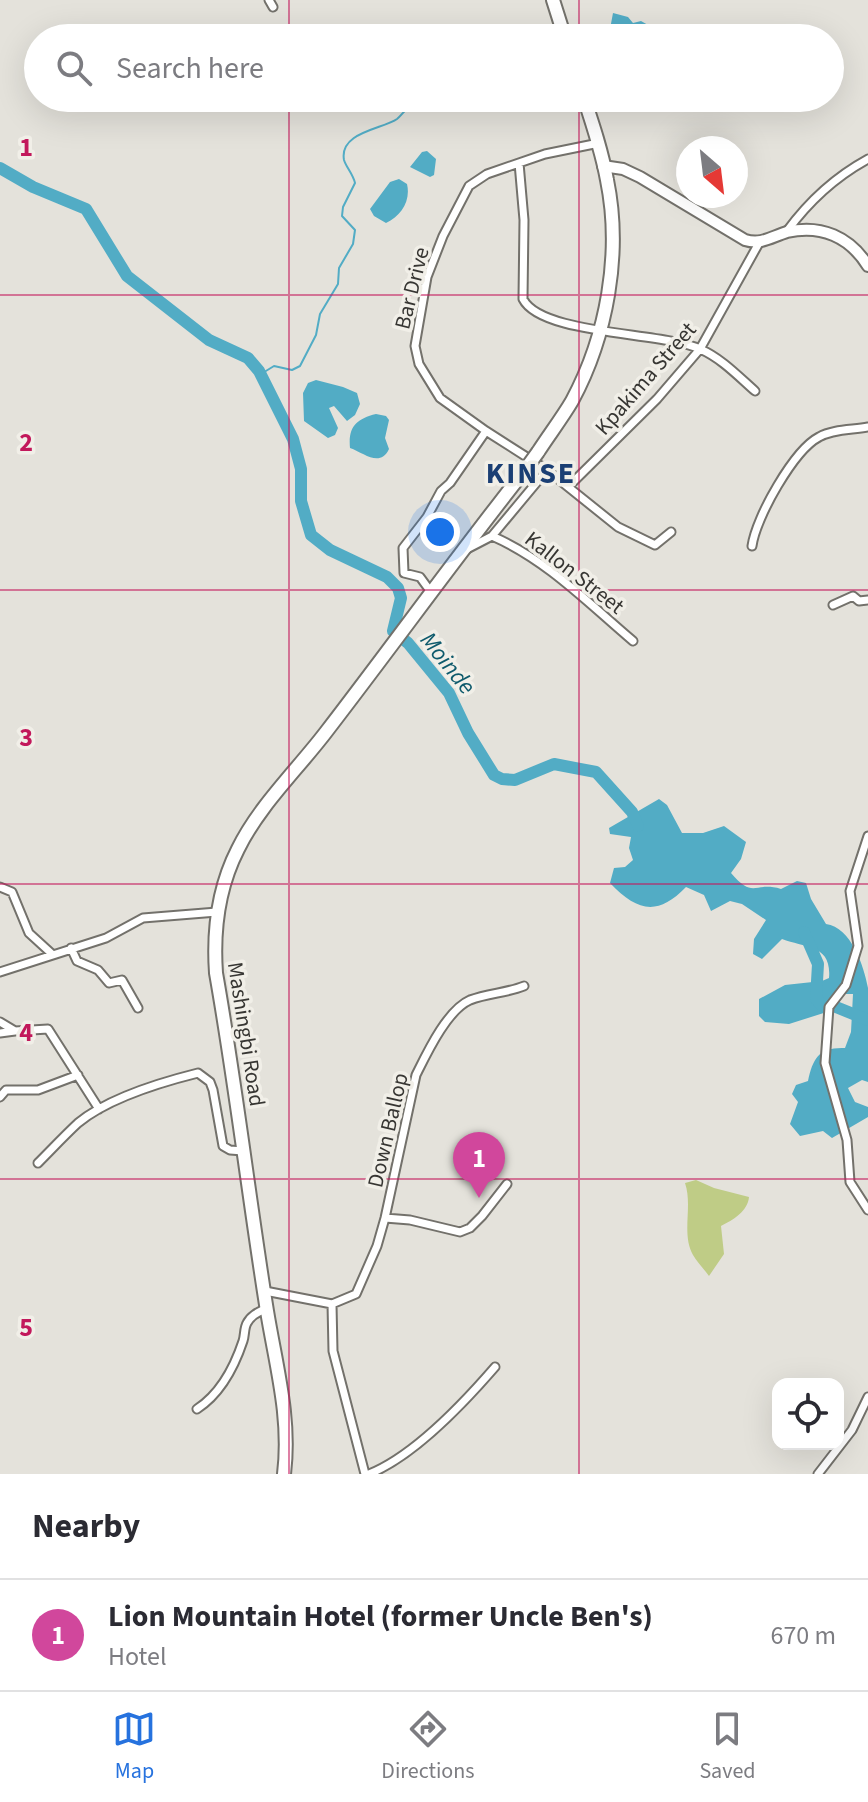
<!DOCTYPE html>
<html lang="en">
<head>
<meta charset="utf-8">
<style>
	:root { --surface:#fff; --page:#f7f7f7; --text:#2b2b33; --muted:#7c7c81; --line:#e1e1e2; --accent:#2672de }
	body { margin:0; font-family:"Source Sans 3",sans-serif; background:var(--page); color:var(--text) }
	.controls { position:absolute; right:24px; bottom:24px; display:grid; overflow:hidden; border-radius:16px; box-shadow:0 8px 32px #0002 }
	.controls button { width:72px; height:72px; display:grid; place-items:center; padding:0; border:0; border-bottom:2px solid var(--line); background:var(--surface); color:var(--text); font:40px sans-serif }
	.compass { position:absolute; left:676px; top:136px; width:72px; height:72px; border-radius:50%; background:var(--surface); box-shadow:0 8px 32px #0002; rotate:152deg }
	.you { position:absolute; left:440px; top:532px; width:28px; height:28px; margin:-20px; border:6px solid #fff; border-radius:50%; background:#1a73e8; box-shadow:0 0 0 12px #1a73e833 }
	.badge { display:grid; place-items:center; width:52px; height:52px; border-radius:50%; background:var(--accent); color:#fff; font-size:26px; font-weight:700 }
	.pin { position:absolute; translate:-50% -66px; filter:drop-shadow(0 2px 4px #0008) }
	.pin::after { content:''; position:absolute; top:42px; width:28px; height:24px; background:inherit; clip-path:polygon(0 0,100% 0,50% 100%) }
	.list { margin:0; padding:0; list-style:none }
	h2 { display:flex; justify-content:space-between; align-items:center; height:104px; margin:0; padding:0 32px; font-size:34px }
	h2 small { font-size:26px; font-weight:400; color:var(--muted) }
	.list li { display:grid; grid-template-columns:52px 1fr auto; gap:24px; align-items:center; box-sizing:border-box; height:112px; padding:0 32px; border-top:2px solid var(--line) }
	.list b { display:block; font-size:30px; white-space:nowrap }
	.list p { margin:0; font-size:26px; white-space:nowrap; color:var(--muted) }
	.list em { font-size:26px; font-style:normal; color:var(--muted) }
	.icon { flex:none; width:44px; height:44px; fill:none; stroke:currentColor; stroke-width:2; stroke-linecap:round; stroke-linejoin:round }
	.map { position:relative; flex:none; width:868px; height:1474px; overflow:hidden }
	.search { position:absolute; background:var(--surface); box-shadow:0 8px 32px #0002; left:24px; right:24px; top:24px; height:88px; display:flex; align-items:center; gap:20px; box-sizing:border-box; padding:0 28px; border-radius:44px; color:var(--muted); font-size:30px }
	.sheet { height:216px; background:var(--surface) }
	nav { display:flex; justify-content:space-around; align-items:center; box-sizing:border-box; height:112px; border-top:2px solid var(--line); background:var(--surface); font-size:22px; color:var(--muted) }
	nav a { display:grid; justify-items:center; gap:4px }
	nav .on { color:var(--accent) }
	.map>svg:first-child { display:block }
	.green { fill:#bfcc86 }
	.water { fill:#52acc5 }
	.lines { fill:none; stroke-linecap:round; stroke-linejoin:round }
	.stream { stroke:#52acc5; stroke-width:2 }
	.river { stroke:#52acc5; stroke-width:12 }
	.street-casing { stroke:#73716b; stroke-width:11 }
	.secondary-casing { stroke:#73716b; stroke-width:14 }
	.primary-casing { stroke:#73716b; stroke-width:16 }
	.street { stroke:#fff; stroke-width:7 }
	.secondary { stroke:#fff; stroke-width:10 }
	.primary { stroke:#fff; stroke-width:12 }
	.primary-bridge-casing { stroke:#73716b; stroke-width:16; stroke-linecap:butt }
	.primary-bridge { stroke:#fff; stroke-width:12 }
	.grid { fill:none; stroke:#c2185b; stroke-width:2; stroke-opacity:0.55 }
	.labels { text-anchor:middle; stroke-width:7; stroke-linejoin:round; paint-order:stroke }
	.street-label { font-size:22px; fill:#373633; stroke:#f1efe8 }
	.water-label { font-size:24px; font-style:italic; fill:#0e5a6c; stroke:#f1efe8 }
	.district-label { font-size:30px; font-weight:bold; letter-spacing:2px; fill:#1b3f74; stroke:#f1efe8 }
	.grid-label { font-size:26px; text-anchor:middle; font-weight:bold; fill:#c2185b; stroke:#f1efe8; stroke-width:7; stroke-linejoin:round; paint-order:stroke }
</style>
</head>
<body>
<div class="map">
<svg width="868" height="1474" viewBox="0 0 868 1474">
	<rect width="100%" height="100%" fill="#e4e2db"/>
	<path class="green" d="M696,1180L714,1188L749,1197C748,1211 733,1220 721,1226L724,1254L709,1276C704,1269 697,1262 693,1255C681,1234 693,1206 685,1183Z"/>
	<path class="water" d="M613,13L628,17L633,23L641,21L648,25L641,38H614L610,29Z
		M427,151L436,159L434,175L430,177L410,167L422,152Z
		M399,179L407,184C411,201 401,216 386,223L374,216L370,209L390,182Z
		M316,380L343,387L357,393L360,404L355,415L347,421L334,406L329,408L338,428L335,435L328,438L304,421L303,393L308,383Z
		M376,414L386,416L389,420L385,438L389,449C380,468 364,453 350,448C348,427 356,419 376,414Z
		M659,799L667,805L682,833H703L724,826L746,842L741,859L731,873C754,900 754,881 781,889L797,881L806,883L811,899L826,924C851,927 864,966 868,988C868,1012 868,1056 868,1082L862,1080L848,1088L855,1102L868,1107V1117L832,1138L823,1131L800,1136L790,1124L798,1102L792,1094L796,1085L808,1081C813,1058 819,1047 845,1048L851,1032L853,994H842L830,1011L789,1024L765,1022L759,1016V999L785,985L822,981L829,978C832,944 805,948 782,939L762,959L753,954L754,939L766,920L742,904L730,901L711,911L704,895L686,887C657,917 637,911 610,883L614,868L625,867L633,860L629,848L631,837L610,834L609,828Z"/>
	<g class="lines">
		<path class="stream" d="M261,374L274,366L292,370L300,366L316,335L320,314L338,284L339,268L353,244L355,230L342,216L343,207L355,183C353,174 346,167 344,160C339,132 383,129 397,119C402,115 404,110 411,106L438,110L447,108"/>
		<path class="river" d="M0,168L33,187L86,209L127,276L209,340L248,358L259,371L293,439L301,469V501L311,535L330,550L387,577L398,588L401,598L393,631L408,643L449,693L468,733L494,775L502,779L515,780L554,764L596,772L632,812L638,826
			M804,932L818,964L816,999L822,1005H831L868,1020"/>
		<defs>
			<path id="street" d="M269,0L273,7
				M599,143L545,154L487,174L469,186L443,236L427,277L415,346L419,364L440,398L486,431L547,470L618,527L655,545L671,532
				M519,163L524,220L523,299C541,335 662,332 700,349C721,358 738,376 755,391
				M787,231C809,201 835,177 868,159
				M569,486L657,399L700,349L759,243
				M492,536C547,560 588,603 633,641
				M752,546C756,517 794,450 819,437C833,429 853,430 868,427
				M465,550L492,536L547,470
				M431,592L420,577L404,573L403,548L427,517L441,491L450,483L486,431
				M833,605L853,596L859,601L868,600
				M868,836L850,891L858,946L846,985L829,1007L825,1063L847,1140L850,1182L868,1210
				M0,887L12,892L29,933L52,954
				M71,948L77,961L98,970L109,983L122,980L138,1008
				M0,972L106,938L143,918L217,912
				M0,1022L15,1031L48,1029L99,1109
				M0,1033L15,1031
				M0,1097L6,1090H38L78,1075
				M38,1163C51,1150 64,1136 78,1123C107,1099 162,1082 198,1073L210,1082L213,1090L223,1146L230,1150L243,1151
				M385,1218L410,1220L460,1232L470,1228L482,1216L507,1184
				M265,1291L332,1304L356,1294L377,1246L385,1218L416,1075C427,1053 447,1010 470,1000C488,993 507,993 524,986
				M332,1304L333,1351L365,1474
				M197,1409C220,1394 234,1368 243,1341C245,1335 244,1328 247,1323C251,1315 259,1312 267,1308
				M369,1474C414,1456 463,1404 495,1367
				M818,1474L852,1430L868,1397"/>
			<path id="secondary" d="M603,166L623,169L640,177L745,240C761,245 771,237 787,232C821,224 850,237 868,266"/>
			<path id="primary" d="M553,0L565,38
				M538,452C549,435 562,418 572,401C607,336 622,253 607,180C602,152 593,125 584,98
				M284,1474C291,1418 276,1366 267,1311C249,1199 236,1086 216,973C213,930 218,888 238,849C259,806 297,770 326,732C393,645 457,556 525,470"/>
		</defs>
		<use href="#street" class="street-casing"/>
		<use href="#secondary" class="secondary-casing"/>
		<use href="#primary" class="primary-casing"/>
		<use href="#street" class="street"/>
		<use href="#secondary" class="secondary"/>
		<use href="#primary" class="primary"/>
		<defs>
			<path id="primary-bridge" d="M525,470L538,452"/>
		</defs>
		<use href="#primary-bridge" class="primary-bridge-casing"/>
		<use href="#primary-bridge" class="primary-bridge"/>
	</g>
	<path class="grid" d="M289,0V38M579,0V38M289,98V1474M579,98V1474M0,295H868M0,590H868M0,884H868M0,1179H868"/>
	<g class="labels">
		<g class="street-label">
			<text transform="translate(411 288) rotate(-76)" y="8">Bar Drive</text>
			<text transform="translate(645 378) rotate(-49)" y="8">Kpakima Street</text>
			<text transform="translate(575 572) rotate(38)" y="8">Kallon Street</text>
			<text transform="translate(247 1034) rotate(81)" y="8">Mashingbi Road</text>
			<text transform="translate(387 1130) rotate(-77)" y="8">Down Ballop</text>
		</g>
		<g class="water-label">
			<text transform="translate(448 663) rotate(51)" y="8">Moinde</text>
		</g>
		<g class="district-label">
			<text x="531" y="483">KINSE</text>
		</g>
	</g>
	<g class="grid-label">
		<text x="26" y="156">1</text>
		<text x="26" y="451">2</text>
		<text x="26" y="746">3</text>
		<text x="26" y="1041">4</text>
		<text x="26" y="1336">5</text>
	</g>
</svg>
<div class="controls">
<button><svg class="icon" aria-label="locate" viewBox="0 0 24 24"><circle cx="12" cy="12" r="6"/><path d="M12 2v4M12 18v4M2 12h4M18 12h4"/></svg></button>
</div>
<svg class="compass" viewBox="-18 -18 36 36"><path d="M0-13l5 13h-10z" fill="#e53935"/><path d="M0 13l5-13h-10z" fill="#7c7c81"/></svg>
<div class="you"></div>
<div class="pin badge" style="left:479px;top:1198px;background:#d1479c">1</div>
<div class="search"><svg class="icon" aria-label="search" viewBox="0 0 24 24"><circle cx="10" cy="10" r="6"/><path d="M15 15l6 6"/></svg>Search here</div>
</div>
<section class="sheet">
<h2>Nearby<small></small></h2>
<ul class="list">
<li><span class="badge" style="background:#d1479c">1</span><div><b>Lion Mountain Hotel (former Uncle Ben's)</b><p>Hotel</p></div><em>670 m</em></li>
</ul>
</section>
<nav>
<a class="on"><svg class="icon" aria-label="map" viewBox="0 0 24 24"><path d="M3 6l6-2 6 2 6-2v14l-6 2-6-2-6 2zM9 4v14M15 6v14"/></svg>Map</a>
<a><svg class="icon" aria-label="directions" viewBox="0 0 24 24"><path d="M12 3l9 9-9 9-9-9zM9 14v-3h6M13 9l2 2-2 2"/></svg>Directions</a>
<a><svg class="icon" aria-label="saved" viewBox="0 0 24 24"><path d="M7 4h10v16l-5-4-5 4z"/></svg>Saved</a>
</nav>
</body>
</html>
